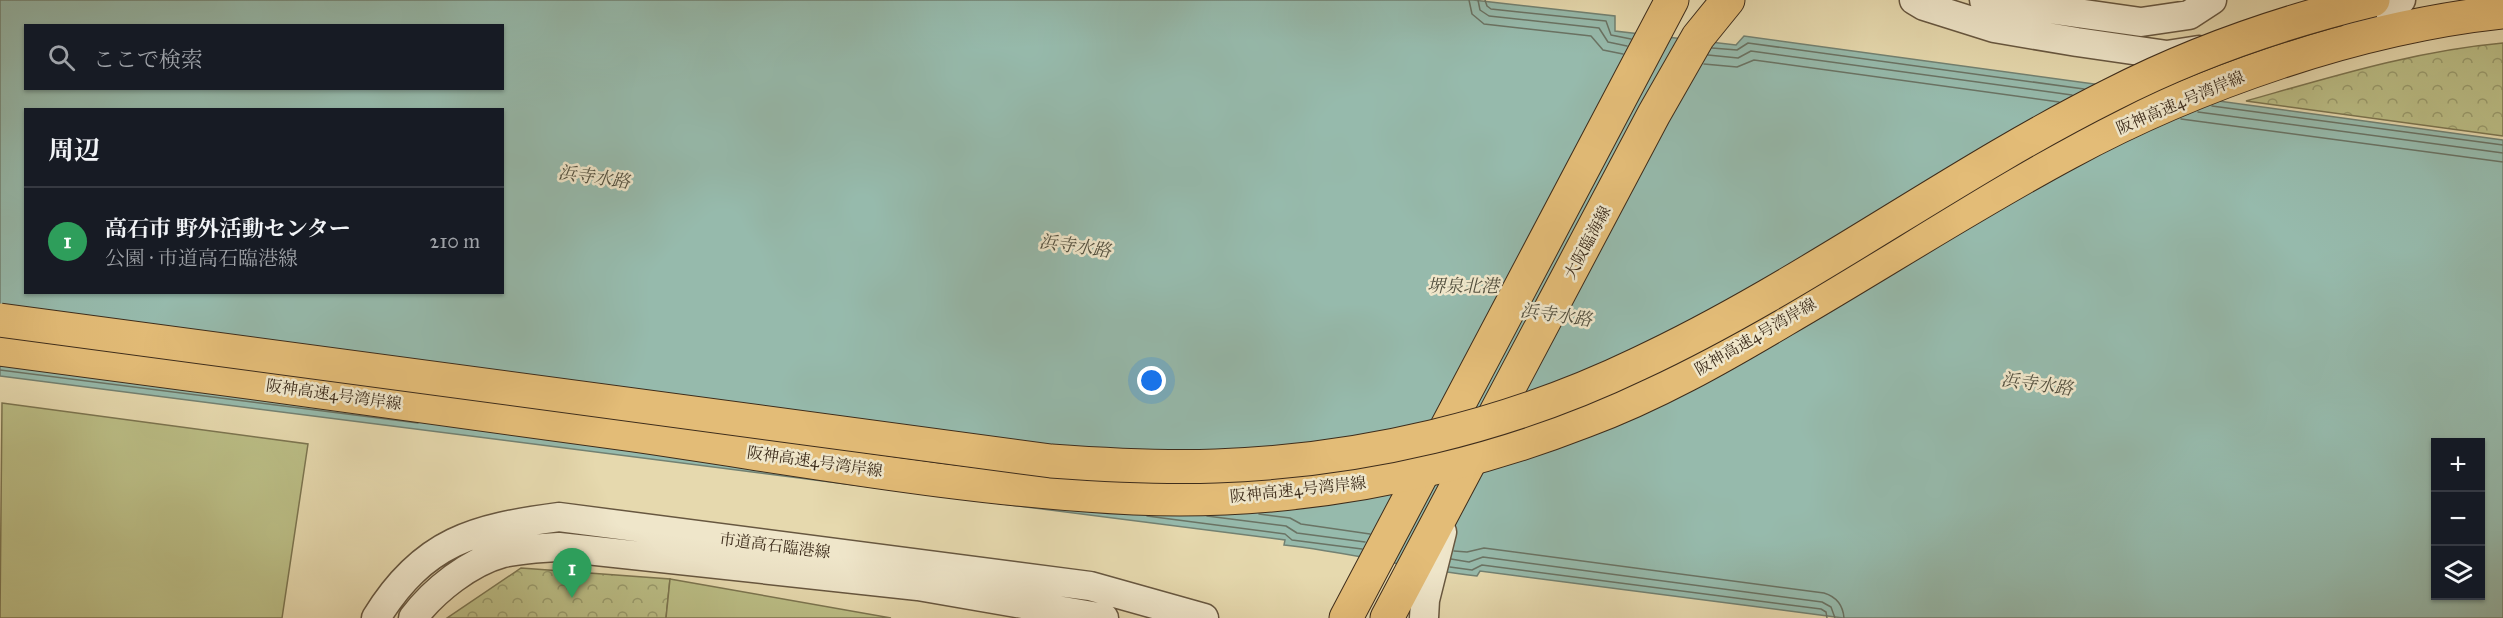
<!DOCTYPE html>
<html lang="ja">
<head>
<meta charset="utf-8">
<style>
	:root { --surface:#171b24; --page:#242831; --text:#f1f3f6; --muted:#9ea1a6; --line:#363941; --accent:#c59692 }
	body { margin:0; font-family:"IM FELL Great Primer","Noto Serif JP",serif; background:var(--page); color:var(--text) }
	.controls { position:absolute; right:18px; bottom:18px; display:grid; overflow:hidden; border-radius:0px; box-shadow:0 2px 4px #0004 }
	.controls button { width:54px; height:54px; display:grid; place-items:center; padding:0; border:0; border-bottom:2px solid var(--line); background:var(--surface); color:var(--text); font:30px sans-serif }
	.you { position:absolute; left:1152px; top:381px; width:21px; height:21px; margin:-15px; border:4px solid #fff; border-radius:50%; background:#1a73e8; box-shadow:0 0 0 9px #1a73e833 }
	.badge { display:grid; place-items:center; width:39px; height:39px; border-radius:50%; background:var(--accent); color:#fff; font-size:20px; font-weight:700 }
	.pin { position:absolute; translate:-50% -50px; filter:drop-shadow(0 2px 3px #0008) }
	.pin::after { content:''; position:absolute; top:32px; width:21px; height:18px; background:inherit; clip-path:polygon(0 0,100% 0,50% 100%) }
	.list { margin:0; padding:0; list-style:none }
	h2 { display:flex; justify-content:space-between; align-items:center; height:78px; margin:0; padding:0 24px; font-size:26px }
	h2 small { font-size:20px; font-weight:400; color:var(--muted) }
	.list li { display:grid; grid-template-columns:39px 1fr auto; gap:18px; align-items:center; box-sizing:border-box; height:108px; padding:0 24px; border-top:2px solid var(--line) }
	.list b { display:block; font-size:22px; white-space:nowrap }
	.list p { margin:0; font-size:20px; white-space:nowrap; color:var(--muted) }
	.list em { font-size:20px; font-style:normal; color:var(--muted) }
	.icon { flex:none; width:33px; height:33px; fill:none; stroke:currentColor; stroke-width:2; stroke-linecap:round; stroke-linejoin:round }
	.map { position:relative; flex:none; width:2503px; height:618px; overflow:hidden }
	.search { position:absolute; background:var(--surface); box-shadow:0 2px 4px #0004; left:24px; top:24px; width:480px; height:66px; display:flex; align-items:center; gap:15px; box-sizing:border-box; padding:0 21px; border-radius:0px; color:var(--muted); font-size:22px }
	.panel { position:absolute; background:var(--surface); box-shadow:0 2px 4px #0004; left:24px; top:108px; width:480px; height:186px; border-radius:0px }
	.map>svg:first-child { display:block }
	.forest { fill:url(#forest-crowns); stroke:#7c7550; stroke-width:1.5 }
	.garden { fill:#bbbe86; stroke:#7c7550; stroke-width:1.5 }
	.water { fill:#96baac; stroke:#728172; stroke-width:1.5; fill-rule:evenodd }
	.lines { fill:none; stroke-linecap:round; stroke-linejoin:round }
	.shore { stroke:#6a7364; stroke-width:1.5 }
	.minor-casing { stroke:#675740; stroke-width:31 }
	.major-casing { stroke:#3d2c1b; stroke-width:35 }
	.highway-casing { stroke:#3d2c1b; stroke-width:35 }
	.minor { stroke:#efe6ca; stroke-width:28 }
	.major { stroke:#e3bc77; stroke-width:33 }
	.highway { stroke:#e3bc77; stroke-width:33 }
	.highway-bridge-casing { stroke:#3d2c1b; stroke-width:35; stroke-linecap:butt }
	.highway-bridge { stroke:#e3bc77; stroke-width:33 }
	.labels { text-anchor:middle; stroke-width:5; stroke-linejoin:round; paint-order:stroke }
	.street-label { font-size:16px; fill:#3d2c1b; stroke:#efe6ca }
	.water-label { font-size:18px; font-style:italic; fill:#53503f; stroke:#efe6ca }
</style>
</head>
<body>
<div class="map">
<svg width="2503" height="618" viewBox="0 0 2503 618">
	<defs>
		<pattern id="forest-crowns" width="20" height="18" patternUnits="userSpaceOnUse" patternTransform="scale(1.5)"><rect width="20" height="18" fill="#bbbe86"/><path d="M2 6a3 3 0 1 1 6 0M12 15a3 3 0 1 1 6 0" fill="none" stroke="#999b6d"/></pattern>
	</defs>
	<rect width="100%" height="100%" fill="#e6d9ae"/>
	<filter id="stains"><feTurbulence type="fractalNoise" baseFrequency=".00333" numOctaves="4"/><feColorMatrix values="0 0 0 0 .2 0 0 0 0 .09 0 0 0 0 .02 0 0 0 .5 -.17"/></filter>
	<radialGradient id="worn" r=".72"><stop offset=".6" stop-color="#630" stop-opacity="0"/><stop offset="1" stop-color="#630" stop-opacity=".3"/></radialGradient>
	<path class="forest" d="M2503,43V136L2246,101C2331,77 2414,51 2503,43Z
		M521,568L670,579L666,618H447Z"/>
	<path class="garden" d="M2,403L308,444L282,618H0Z
		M670,579L891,618H666Z"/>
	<path class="water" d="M0,0H1473L1615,16V31L1736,45L1744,36L2503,140V618H1843L1480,571L1477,576C1413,569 1349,552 1284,545L1285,540L0,376ZM26,26H502V88H26ZM26,110H502V292H26ZM2436,442H2480V596H2436Z"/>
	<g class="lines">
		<path class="shore" d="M1469,0L1472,14L1484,24L1591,36L1603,50L1623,54
			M1478,0L1480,10L1489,16L1599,28L1608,42L1627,46
			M1485,0L1487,6L1491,9L1606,21L1611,35L1631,39
			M1712,48L1737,50L1748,43L2084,89
			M1708,55L1738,58L1751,51L2072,95
			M1704,64L1737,67L1754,60L2059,102
			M2212,106L2503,145
			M2198,112L2503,153
			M2181,119L2503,162
			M0,370L418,423
			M1259,514L1290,518L1301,524L1370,534
			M1147,516L1285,534L1292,540L1362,549
			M1207,516L1286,526L1297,533L1365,542
			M1454,551L1467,552L1484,548L1824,593C1837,597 1843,605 1844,618
			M1451,559L1469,562L1483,557L1822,602L1831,607L1835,618
			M1450,567L1472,570L1482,565L1821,609L1826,612L1827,618"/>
		<defs>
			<path id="minor" d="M1914,0L1924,6L1994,28L2077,42L2167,55L2199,50
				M1984,0L2141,22L2189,15L2212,0
				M2351,14L2401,0
				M376,618C423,541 475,528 559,517L1090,586L1204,618
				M413,618C434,590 470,562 503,553C522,549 541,548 559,547L918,586L1104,618
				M1424,618L1425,600L1442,532"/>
			<path id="major" d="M1346,618L1672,0
				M1387,618L1654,114L1698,37L1728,0"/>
			<path id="highway" d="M0,349C209,377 417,404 626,434C794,458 964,490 1134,498C1287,505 1444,476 1585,421C1655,395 1720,358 1784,320C1879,265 1971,205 2068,153C2195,84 2359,27 2503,12"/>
		</defs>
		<use href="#minor" class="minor-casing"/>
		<use href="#major" class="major-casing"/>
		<use href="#highway" class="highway-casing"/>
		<use href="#minor" class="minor"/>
		<use href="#major" class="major"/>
		<use href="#highway" class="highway"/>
		<defs>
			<path id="highway-bridge" d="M0,320L1051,461C1106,465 1161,468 1216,466C1361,461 1507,427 1638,364C1803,287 1949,176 2111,95C2195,52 2282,22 2373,0"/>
		</defs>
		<use href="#highway-bridge" class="highway-bridge-casing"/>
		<use href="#highway-bridge" class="highway-bridge"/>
	</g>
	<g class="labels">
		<g class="street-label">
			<text transform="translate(2180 102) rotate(-23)" y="6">阪神高速4号湾岸線</text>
			<text transform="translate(1587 242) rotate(-62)" y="6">大阪臨海線</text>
			<text transform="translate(1755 336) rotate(-30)" y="6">阪神高速4号湾岸線</text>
			<text transform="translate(334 394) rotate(8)" y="6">阪神高速4号湾岸線</text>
			<text transform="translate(815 461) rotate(8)" y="6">阪神高速4号湾岸線</text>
			<text transform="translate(1298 489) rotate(-6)" y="6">阪神高速4号湾岸線</text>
			<text transform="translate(775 545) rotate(7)" y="6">市道高石臨港線</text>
		</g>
		<g class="water-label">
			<text transform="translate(594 177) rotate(8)" y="6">浜寺水路</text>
			<text transform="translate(1075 246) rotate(8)" y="6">浜寺水路</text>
			<text x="1463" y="292">堺泉北港</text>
			<text transform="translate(1556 315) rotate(8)" y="6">浜寺水路</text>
			<text transform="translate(2037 384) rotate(8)" y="6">浜寺水路</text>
		</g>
	</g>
	<rect width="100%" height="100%" filter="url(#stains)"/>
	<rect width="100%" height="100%" fill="url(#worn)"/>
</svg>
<div class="controls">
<button>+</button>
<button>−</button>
<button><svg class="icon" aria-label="layers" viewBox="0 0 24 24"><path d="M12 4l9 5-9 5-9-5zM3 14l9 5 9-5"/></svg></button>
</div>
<div class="you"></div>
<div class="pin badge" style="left:572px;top:598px;background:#2e9e5b">1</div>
<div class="search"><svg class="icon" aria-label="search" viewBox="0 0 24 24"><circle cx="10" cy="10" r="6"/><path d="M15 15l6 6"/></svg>ここで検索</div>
<section class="panel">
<h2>周辺<small></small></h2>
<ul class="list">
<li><span class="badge" style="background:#2e9e5b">1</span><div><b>高石市 野外活動センター</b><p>公園 · 市道高石臨港線</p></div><em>210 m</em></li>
</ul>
</section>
</div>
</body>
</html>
